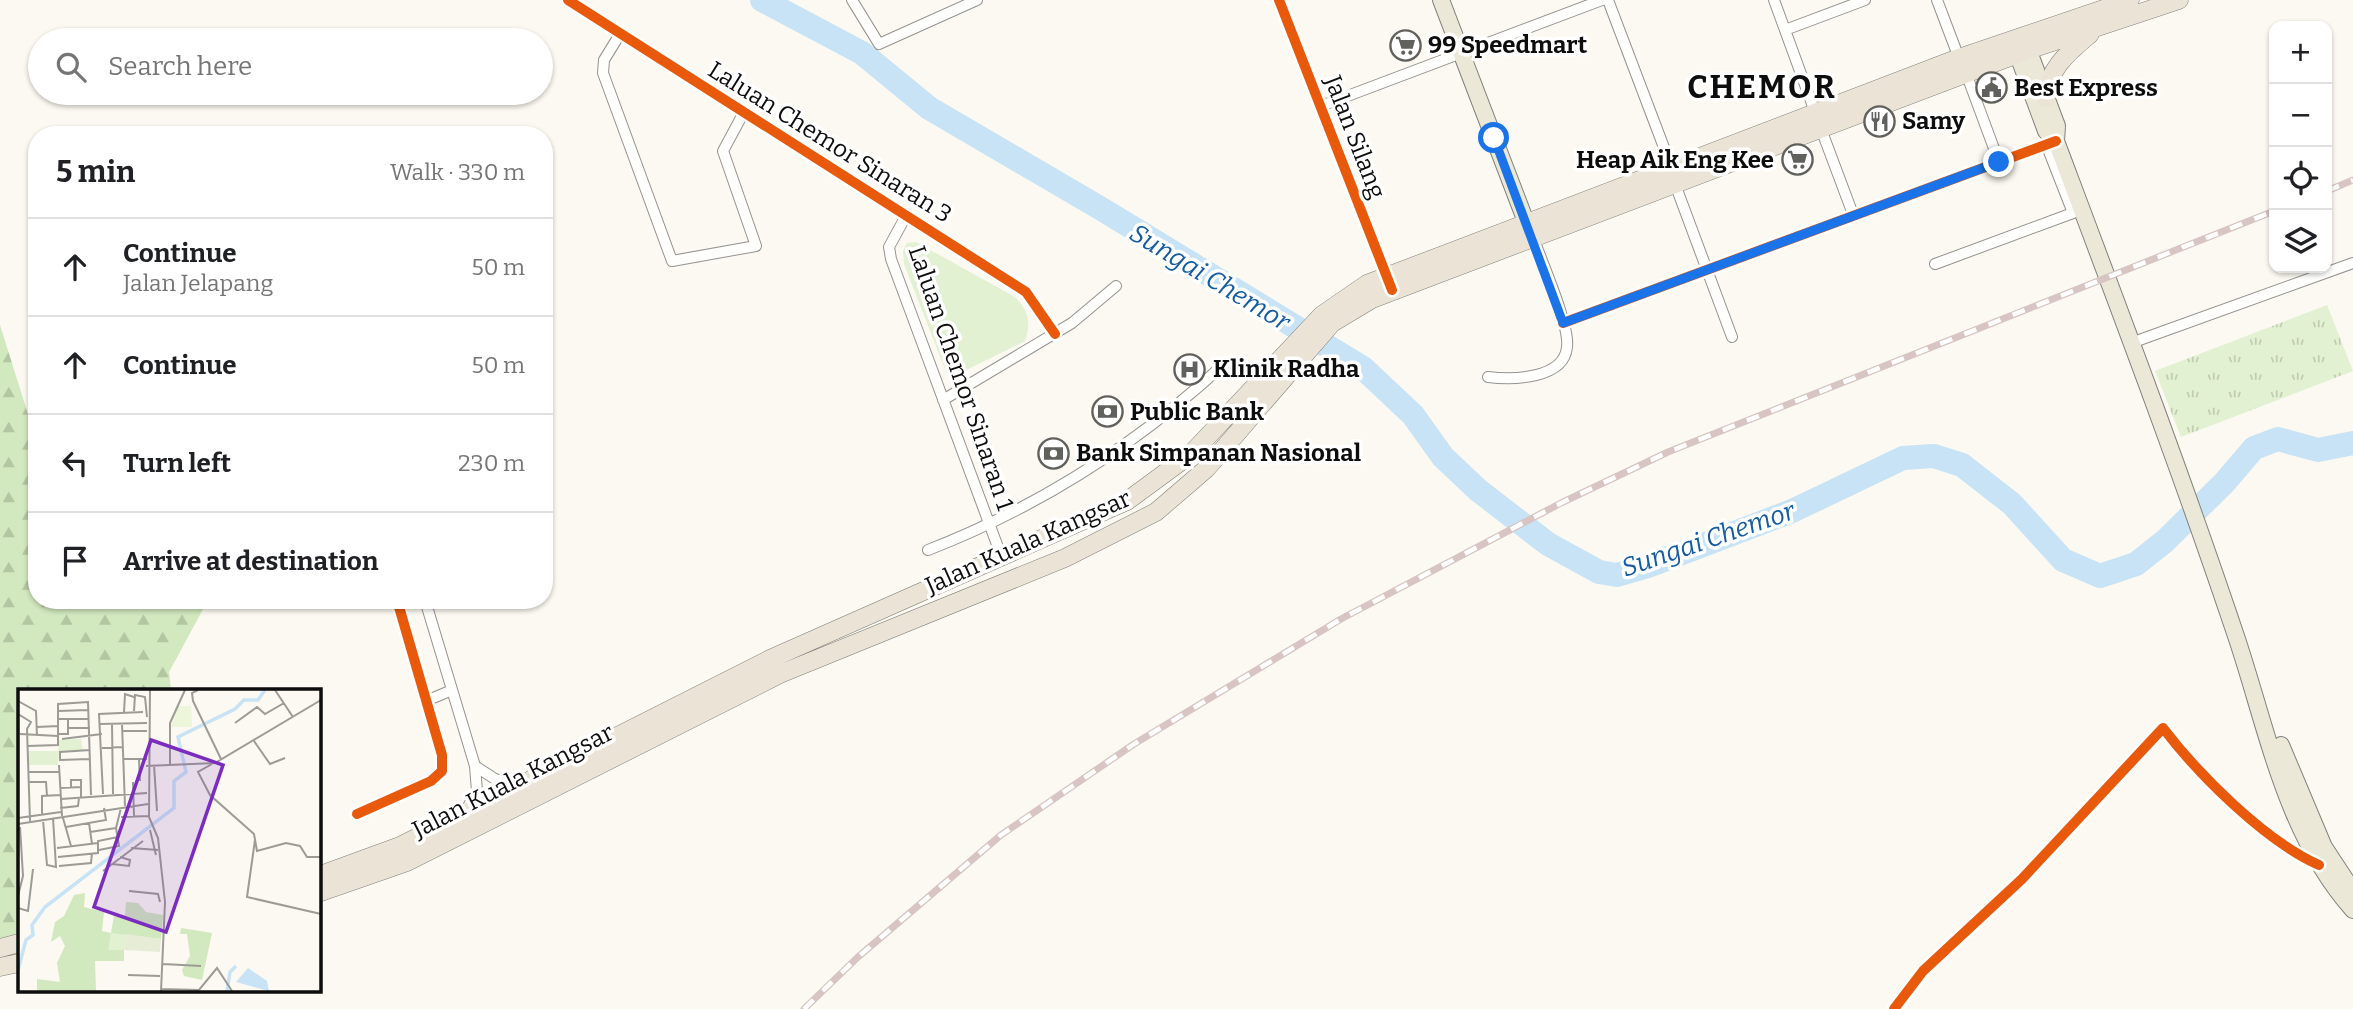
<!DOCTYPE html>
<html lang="en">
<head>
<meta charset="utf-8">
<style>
	:root { --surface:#fff; --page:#f2f2f2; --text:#202124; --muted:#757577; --line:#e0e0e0 }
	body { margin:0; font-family:Bitter,serif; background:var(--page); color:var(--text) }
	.controls { position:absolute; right:21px; top:21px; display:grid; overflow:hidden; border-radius:14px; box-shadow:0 2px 5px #0004 }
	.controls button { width:63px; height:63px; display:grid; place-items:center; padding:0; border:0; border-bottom:2px solid var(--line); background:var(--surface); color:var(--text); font:35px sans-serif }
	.stop { position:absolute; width:21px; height:21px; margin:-16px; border:5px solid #1a73e8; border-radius:50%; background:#fff }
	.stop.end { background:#1a73e8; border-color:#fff; box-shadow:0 2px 7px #0008 }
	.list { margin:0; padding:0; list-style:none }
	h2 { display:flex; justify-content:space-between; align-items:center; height:91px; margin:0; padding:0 28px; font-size:30px }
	h2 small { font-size:23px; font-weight:400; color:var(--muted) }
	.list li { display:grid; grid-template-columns:46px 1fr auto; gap:21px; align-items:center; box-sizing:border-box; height:98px; padding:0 28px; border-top:2px solid var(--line) }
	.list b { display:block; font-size:26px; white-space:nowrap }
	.list p { margin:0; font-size:23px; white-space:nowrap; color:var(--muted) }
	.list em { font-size:23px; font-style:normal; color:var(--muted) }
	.icon { flex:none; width:38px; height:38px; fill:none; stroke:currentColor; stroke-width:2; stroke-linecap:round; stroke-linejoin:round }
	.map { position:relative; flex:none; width:2353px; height:1009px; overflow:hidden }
	.search { position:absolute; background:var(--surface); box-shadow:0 2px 5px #0004; left:28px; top:28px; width:525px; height:77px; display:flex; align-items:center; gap:18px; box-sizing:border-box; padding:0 24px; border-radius:38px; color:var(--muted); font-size:26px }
	.panel { position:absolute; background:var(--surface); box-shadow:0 2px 5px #0004; left:28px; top:126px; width:525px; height:483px; border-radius:28px }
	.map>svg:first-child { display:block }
	.grass { fill:url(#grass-tufts) }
	.forest { fill:url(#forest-firs) }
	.park { fill:#e2f1d1 }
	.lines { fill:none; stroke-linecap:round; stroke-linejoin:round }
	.river { stroke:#c7e3f5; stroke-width:24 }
	.minor-casing { stroke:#949390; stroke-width:12 }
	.primary-casing { stroke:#81817d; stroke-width:18 }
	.trunk-casing { stroke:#81817d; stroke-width:19 }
	.minor { stroke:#fefefd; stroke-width:10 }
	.primary { stroke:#ece8d8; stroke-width:16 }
	.trunk { stroke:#ebe4d6; stroke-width:18 }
	.rail-casing { stroke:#d7c4c3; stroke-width:7 }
	.rail { stroke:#fff; stroke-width:4.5; stroke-dasharray:13; stroke-linecap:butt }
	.cycleway-casing { stroke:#fff; stroke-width:15 }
	.cycleway { stroke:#e8590c; stroke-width:10 }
	.route { stroke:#1a73e8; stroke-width:9 }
	.labels { text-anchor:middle; stroke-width:7; stroke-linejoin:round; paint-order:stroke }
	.poi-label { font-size:24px; font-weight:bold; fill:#0d0d0d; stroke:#fff; text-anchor:start }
	.street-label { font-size:24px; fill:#0d0d0d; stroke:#fff }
	.water-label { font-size:26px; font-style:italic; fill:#145ca1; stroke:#fff }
	.district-label { font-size:32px; font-weight:bold; letter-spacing:2px; fill:#0d0d0d; stroke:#fff }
	.inset-river { fill:none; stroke:#c7e3f5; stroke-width:3.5 }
	.inset-road { fill:none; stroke:#9c9b96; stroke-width:2 }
	.view { fill:#7b2cbf; fill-opacity:0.15; stroke:#7b2cbf; stroke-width:3.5 }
	.inset-edge { fill:none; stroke:#0d0d0d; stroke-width:3.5 }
</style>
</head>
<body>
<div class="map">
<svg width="2353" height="1009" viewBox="0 0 2353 1009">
	<defs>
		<pattern id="grass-tufts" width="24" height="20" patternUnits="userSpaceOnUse" patternTransform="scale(1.75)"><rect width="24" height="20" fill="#e2f1d1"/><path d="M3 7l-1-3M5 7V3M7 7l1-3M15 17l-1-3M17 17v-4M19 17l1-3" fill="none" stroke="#c1cdb2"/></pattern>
		<pattern id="forest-firs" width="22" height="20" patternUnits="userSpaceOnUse" patternTransform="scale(1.75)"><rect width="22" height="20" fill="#d2e8be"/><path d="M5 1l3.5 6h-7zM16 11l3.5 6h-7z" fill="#b3c6a2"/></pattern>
	</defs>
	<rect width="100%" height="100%" fill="#fbf9f1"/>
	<path class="grass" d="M2327,305L2353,371L2181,437L2155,371Z"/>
	<path class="forest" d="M0,325L32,427L37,426V600H208L169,672L171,690H19V943L0,948Z"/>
	<path class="park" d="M916,242L1015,297C1029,311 1031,323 1025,341L958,374L946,372L904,264L903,251L907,243Z"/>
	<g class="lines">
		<path class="river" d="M762,0L862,53L929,108L1100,208L1363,368L1413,415L1443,457L1478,490L1548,544L1599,572L1617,575L1648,566L1792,511L1903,458L1934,456L1962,465L2012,504L2063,560L2100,576L2136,564L2165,541L2224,483L2254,448L2278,439L2318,450L2353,443"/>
		<defs>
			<path id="minor" d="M568,0L1026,292L1055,334
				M852,0L879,44L977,0
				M1279,0L1388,281
				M1608,0L1671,166
				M1774,0L1815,112
				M1937,0L1959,58
				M1785,30L1865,0
				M620,34L604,60L603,73L672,261L756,246L723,151L744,112
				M1966,73L1999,162
				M1321,106L1602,0
				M1821,129L1854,217
				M1675,184L1732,337
				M907,214L889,247L891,259L1002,558
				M1935,264L2073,213L2046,144
				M1563,323L2056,141
				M2131,343L2353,263
				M1488,377C1513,380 1564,379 1567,347C1570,325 1541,260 1533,237
				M943,400L1072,323L1116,286
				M928,550C1036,508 1137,444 1223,365
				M425,600L475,766L477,791L466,810
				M426,701L452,690
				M475,766L495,779L516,785
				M357,814L431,781L442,771V755L397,600
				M1894,1009L1923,971L2022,879L2163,728C2199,775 2265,841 2319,865"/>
			<path id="primary" d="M1441,0L1531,235
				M2025,41L2057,126L2056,141
				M2013,42L2046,131L2056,141C2118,306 2181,472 2237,639C2268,732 2286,835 2353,910
				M2281,745L2324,847L2353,891"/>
			<path id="trunk" d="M2046,98C2048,68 2069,52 2090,34
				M318,876L400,846L770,659L1127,501L1191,454L1322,315L1367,284L1959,58L2130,0
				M318,893L407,862L780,674L1065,558L1156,512L1206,469L1332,323L1372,299L2028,50L2179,0
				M0,948L19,943
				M0,967L19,963"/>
		</defs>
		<use href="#minor" class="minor-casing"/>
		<use href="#primary" class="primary-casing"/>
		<use href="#trunk" class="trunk-casing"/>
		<use href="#minor" class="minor"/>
		<use href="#primary" class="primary"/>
		<use href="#trunk" class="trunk"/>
		<defs>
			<path id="rail" d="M2327,191L2353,180
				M804,1009L858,957L1001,835L1134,744L1341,619L1561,503L1668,452L2274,211"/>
		</defs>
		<use href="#rail" class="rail-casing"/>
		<use href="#rail" class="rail"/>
		<defs>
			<path id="cycleway" d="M568,0L1026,292L1055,334
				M1279,0L1392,290
				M1563,323L2056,141
				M357,814L431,781L442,771V755L397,600
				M1894,1009L1923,971L2022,879L2163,728C2199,775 2265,841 2319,865"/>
		</defs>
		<use href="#cycleway" class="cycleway-casing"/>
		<use href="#cycleway" class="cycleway"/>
	</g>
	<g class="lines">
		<path class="route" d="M1494,138L1563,323L1999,162"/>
	</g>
	<defs>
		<symbol id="supermarket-ring" viewBox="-11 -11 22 22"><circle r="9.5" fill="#fff" stroke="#60605d" stroke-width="1.5"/><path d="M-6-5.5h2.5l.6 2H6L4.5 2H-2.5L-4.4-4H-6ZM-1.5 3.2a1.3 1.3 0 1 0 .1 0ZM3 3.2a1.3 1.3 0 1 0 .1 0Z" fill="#60605d"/></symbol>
		<symbol id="civic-ring" viewBox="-11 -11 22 22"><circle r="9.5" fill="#fff" stroke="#60605d" stroke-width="1.5"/><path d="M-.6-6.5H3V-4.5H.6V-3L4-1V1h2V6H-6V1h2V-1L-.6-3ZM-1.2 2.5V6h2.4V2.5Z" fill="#60605d"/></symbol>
		<symbol id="restaurant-ring" viewBox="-11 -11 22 22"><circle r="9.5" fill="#fff" stroke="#60605d" stroke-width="1.5"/><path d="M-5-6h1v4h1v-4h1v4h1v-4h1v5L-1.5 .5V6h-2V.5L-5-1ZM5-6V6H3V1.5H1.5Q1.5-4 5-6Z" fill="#60605d"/></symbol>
		<symbol id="hospital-ring" viewBox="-11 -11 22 22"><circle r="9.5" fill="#fff" stroke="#60605d" stroke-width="1.5"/><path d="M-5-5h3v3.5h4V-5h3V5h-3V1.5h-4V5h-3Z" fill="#60605d"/></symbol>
		<symbol id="bank-ring" viewBox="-11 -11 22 22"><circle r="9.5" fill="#fff" stroke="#60605d" stroke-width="1.5"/><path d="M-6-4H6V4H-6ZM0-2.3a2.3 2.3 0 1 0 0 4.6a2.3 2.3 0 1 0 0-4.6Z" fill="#60605d"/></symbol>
	</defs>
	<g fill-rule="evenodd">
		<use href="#supermarket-ring" x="1388" y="28" width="35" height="35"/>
		<use href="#civic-ring" x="1974" y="70" width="35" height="35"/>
		<use href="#restaurant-ring" x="1862" y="104" width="35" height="35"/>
		<use href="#supermarket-ring" x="1780" y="142" width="35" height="35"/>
		<use href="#hospital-ring" x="1172" y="352" width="35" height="35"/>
		<use href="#bank-ring" x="1090" y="394" width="35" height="35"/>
		<use href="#bank-ring" x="1036" y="436" width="35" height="35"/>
	</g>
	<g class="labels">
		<g class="poi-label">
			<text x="1428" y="53">99 Speedmart</text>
			<text x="2014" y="96">Best Express</text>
			<text x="1902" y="129">Samy</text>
			<text x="1774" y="168" text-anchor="end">Heap Aik Eng Kee</text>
			<text x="1213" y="377">Klinik Radha</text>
			<text x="1130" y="420">Public Bank</text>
			<text x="1076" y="461">Bank Simpanan Nasional</text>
		</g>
		<g class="street-label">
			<text transform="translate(1355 137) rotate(69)" y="8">Jalan Silang</text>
			<text transform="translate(830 142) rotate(32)" y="8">Laluan Chemor Sinaran 3</text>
			<text transform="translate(961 378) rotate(71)" y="8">Laluan Chemor Sinaran 1</text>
			<text transform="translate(1028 542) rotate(-24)" y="8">Jalan Kuala Kangsar</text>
			<text transform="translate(513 781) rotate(-27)" y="8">Jalan Kuala Kangsar</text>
		</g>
		<g class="water-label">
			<text transform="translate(1210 277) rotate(31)" y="9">Sungai Chemor</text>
			<text transform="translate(1708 539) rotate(-19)" y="9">Sungai Chemor</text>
		</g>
		<g class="district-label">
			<text x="1762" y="98">CHEMOR</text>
		</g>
	</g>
	<g transform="translate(18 689)">
		<rect width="303" height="303" fill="#fbf9f1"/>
		<path d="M63,50L65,61L41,62L40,76H10V62H40L41,51ZM93,244L109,245L106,261H89Z" fill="#e2f1d1"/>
		<path d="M67,204L66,218L86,223L84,242L93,244L96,226H107L108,213L120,214L128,223L145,226L143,250L93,244L90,261H106V272H77L78,302H19V290L42,293L39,274L47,257L42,247L33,253L37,233L46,227L56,206ZM163,239L194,244L184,291L166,287L164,281L172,267L169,245H162Z" fill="#d2e8be"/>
		<path d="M109,245L143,250L142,263L106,261Z" fill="#e6ecd5"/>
		<path d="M160,17H173L174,38H153Z" fill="#edf5da"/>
		<path d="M230,279L249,292L251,302L218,293Z" fill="#c7e3f5"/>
		<path class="inset-river" d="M0,281L8,251L15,246L14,236L27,218L156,119V92L168,83L160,48L217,20L226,11H240L247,1M209,302L212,283L218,277"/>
		<path class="inset-road" d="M132,1L131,128L140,149L147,213L143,302M180,1L174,4L175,12L203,70M257,1L275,28M0,12L18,22L19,47M40,22L70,21M116,22L117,6L127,8L129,28M106,23L107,5L116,8M0,25L13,33L9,40L12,132M40,30H71M217,34L239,18L247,25L266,14M82,35L129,34M94,35L95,105M104,35L107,117M19,38L40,37M51,39H72M104,42H129M2,45L40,47M40,45H50V30M44,50L84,45M236,52L252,75L267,69M10,57L40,56V15L70,13L73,106M84,59L105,58M72,61L42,63V71L72,70M105,70H129M121,70L122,92M194,75L180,83L192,106L236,145L239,162L268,154L282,157L289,168H303M41,76L44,127M136,76L139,122M152,76V34L167,1M128,77L197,74L303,11M11,83H41M11,93H28L29,107M115,93L116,127M42,99L63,98M53,99V91H63V108M85,105L81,25L125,23M43,110L129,104M42,119L60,117L61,109M24,127V107L42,106M103,128L131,127M0,129L43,123M45,129L53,157M25,131L29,176L38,178L35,129M71,134L74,155M0,135L130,115M48,138L88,131L86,119M132,141L138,166M72,143L98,139M237,151L229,208L303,225M39,159L80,154M113,159L140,161M81,161L101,157L98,139L103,119M40,168L80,164V152L100,148M94,175L111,177L112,171L102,168M41,177L73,174L74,164M85,182L125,152M111,202L140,205L142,213M0,207L5,187L2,138M0,219L10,222L15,180M145,275L183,277M110,286L142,287M143,300L181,301L199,279L214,302"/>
		<path class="view" d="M133,51L205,76L148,243L76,218Z"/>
		<rect width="303" height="303" class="inset-edge"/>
	</g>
</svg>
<div class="controls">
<button>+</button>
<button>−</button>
<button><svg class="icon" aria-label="locate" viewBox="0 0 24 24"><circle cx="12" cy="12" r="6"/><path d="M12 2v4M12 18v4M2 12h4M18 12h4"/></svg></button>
<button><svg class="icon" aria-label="layers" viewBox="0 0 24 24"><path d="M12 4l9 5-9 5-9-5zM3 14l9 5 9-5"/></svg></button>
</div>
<div class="stop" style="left:1494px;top:138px"></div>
<div class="stop end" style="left:1999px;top:162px"></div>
<div class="search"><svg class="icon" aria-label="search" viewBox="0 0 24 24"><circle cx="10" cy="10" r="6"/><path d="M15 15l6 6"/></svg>Search here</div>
<section class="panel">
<h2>5 min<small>Walk · 330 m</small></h2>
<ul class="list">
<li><svg class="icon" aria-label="ahead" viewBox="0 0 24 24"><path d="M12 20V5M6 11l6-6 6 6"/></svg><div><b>Continue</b><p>Jalan Jelapang</p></div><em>50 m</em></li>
<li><svg class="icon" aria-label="ahead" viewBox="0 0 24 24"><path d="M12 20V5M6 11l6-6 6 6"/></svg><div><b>Continue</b></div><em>50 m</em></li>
<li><svg class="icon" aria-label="left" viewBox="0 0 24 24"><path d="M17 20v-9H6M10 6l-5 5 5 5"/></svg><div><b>Turn left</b></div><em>230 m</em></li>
<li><svg class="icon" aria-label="arrive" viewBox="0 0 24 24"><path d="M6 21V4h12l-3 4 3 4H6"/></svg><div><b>Arrive at destination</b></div></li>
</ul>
</section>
</div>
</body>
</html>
